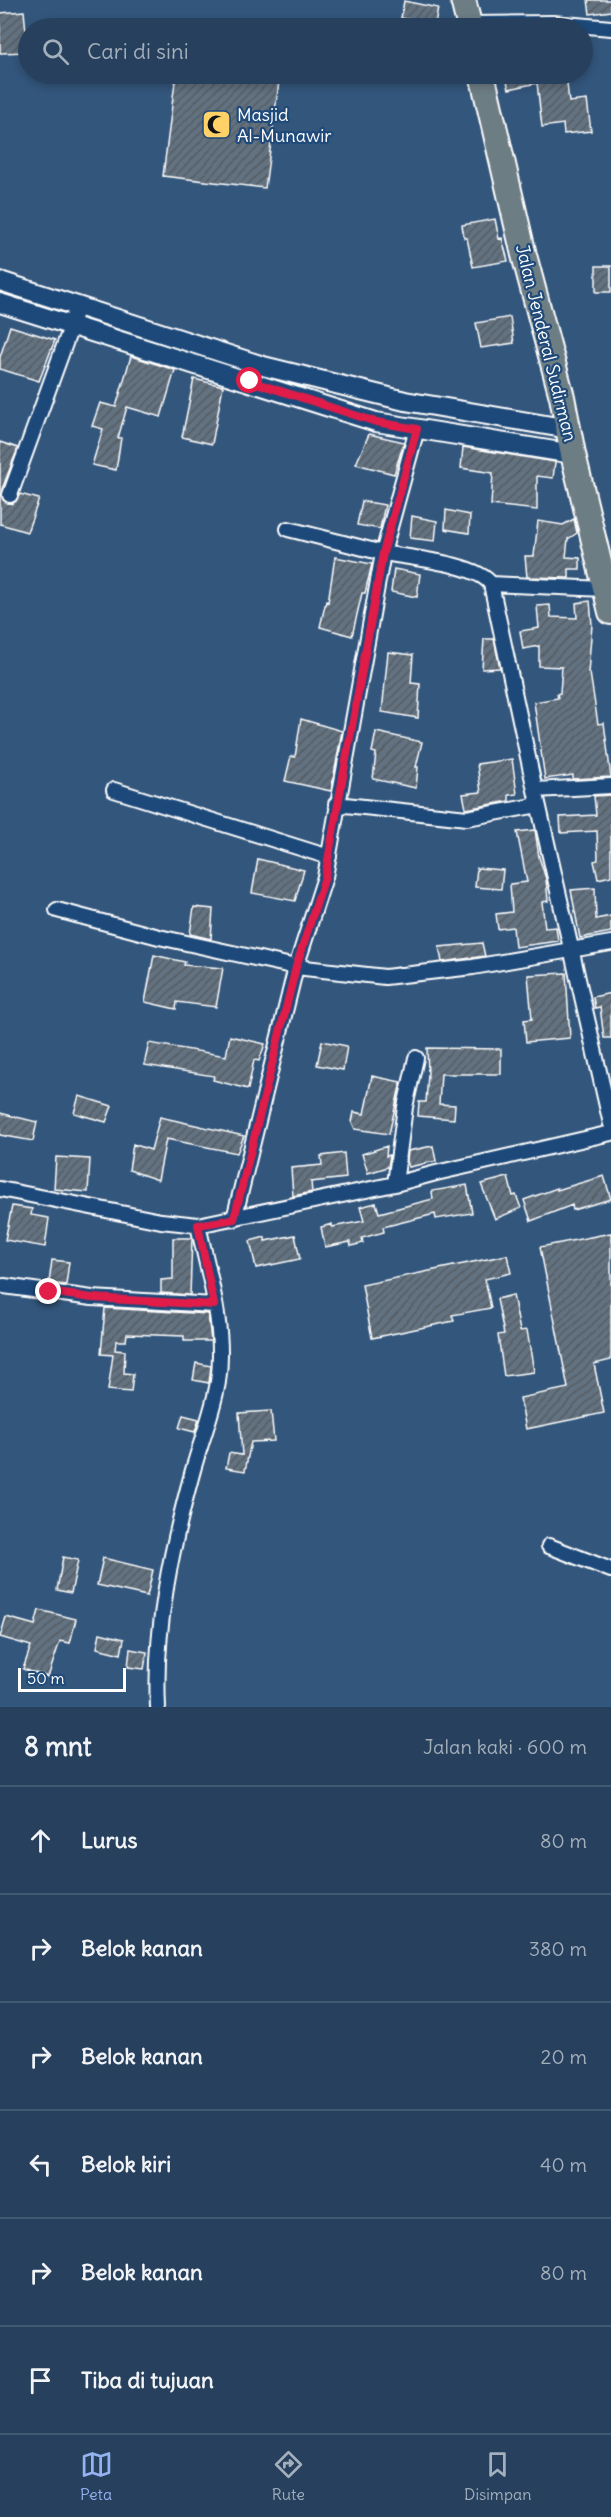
<!DOCTYPE html>
<html lang="id">
<head>
<meta charset="utf-8">
<style>
	:root { --surface:#26405d; --page:#324b66; --text:#f1f3f6; --muted:#a4afbc; --line:#425972; --accent:#95b2f1 }
	body { margin:0; font-family:Delius,sans-serif; background:var(--page); color:var(--text) }
	.scale { position:absolute; left:18px; bottom:15px; width:108px; box-sizing:border-box; padding-left:6px; border:3px solid #fff; border-top:0; font-size:16px; line-height:21px; white-space:nowrap; color:#fff; -webkit-text-stroke:4px #1f4a7a; paint-order:stroke }
	.stop { position:absolute; width:18px; height:18px; margin:-14px; border:4px solid #e11d48; border-radius:50%; background:#fff }
	.stop.end { background:#e11d48; border-color:#fff; box-shadow:0 2px 6px #0008 }
	.list { margin:0; padding:0; list-style:none }
	h2 { display:flex; justify-content:space-between; align-items:center; height:78px; margin:0; padding:0 24px; font-size:26px }
	h2 small { font-size:20px; font-weight:400; color:var(--muted) }
	.list li { display:grid; grid-template-columns:39px 1fr auto; gap:18px; align-items:center; box-sizing:border-box; height:108px; padding:0 24px; border-top:2px solid var(--line) }
	.list b { display:block; font-size:22px; white-space:nowrap }
	.list em { font-size:20px; font-style:normal; color:var(--muted) }
	.icon { flex:none; width:33px; height:33px; fill:none; stroke:currentColor; stroke-width:2; stroke-linecap:round; stroke-linejoin:round }
	.map { position:relative; flex:none; width:611px; height:1707px; overflow:hidden }
	.search { position:absolute; background:var(--surface); box-shadow:0 3px 9px #0003; left:18px; right:18px; top:18px; height:66px; display:flex; align-items:center; gap:15px; box-sizing:border-box; padding:0 21px; border-radius:33px; color:var(--muted); font-size:22px }
	.sheet { height:726px; background:var(--surface) }
	nav { display:flex; justify-content:space-around; align-items:center; box-sizing:border-box; height:84px; border-top:2px solid var(--line); background:var(--surface); font-size:16px; color:var(--muted) }
	nav a { display:grid; justify-items:center; gap:3px }
	nav .on { color:var(--accent) }
	.map>svg:first-child { display:block }
	.building { fill:url(#building-hatch); stroke:#fff; stroke-width:1.5 }
	.lines { fill:none; stroke-linecap:round; stroke-linejoin:round }
	.minor-casing { stroke:#fff; stroke-width:18 }
	.tertiary-casing { stroke:#fff; stroke-width:22 }
	.trunk-casing { stroke:#fff; stroke-width:28 }
	.minor { stroke:#1f4a7a; stroke-width:14 }
	.tertiary { stroke:#1f4a7a; stroke-width:18 }
	.trunk { stroke:#6d7d84; stroke-width:24 }
	.route { stroke:#e11d48; stroke-width:8 }
	.labels { text-anchor:middle; stroke-width:4.5; stroke-linejoin:round; paint-order:stroke }
	.poi-label { font-size:18px; fill:#fff; stroke:#1f4a7a; text-anchor:start }
	.street-label { font-size:18px; fill:#fff; stroke:#1f4a7a }
</style>
</head>
<body>
<div class="map">
<svg width="611" height="1707" viewBox="0 0 611 1707">
	<defs>
		<pattern id="building-hatch" width="6" height="6" patternUnits="userSpaceOnUse" patternTransform="scale(1.5)"><rect width="6" height="6" fill="#627281"/><path d="M-1 1l2-2M0 6l6-6M5 7l2-2" fill="none" stroke="#555b61"/></pattern>
	</defs>
	<rect width="100%" height="100%" fill="#33567c"/>
	<filter id="ink" filterUnits="userSpaceOnUse"><feTurbulence type="fractalNoise" baseFrequency=".0167" numOctaves="2"/><feDisplacementMap in="SourceGraphic" scale="12" xChannelSelector="R" yChannelSelector="G"/><feConvolveMatrix kernelMatrix="1 2 1 2 8 2 1 2 1" color-interpolation-filters="sRGB"/></filter>
	<g filter="url(#ink)">
		<path class="building" d="M588,0H611V11L590,14Z
			M404,1L438,8L435,25L401,18Z
			M24,11L28,52L0,53V13Z
			M176,74H280L265,188L163,176Z
			M505,74H566L569,102L587,100L591,131L564,134L563,124L542,127L537,83L509,89Z
			M495,219L499,239L502,238L508,261L473,267L467,238H464L462,225Z
			M596,266H611V292H596Z
			M510,317L514,343L481,348L476,323Z
			M10,326L55,340L39,381L0,369V357Z
			M131,356L175,370L161,417L127,407L118,438H121L116,470L92,465L103,429L92,426L100,403L116,407Z
			M194,379L223,386L212,444L182,437Z
			M369,434L404,442L394,474L356,464Z
			M0,442L18,448L2,489L3,500L12,504L16,501L20,494L39,499L27,532L0,524Z
			M463,447L555,462L553,478L537,476V510L491,505L493,473L461,468Z
			M362,501L385,505L380,529L357,525Z
			M446,510L470,515L469,533L445,529Z
			M412,516L437,521L435,541L410,538Z
			M574,519L577,533L568,539L566,557L580,558V569H569V578L527,577L525,556H534L538,521L563,525Z
			M335,557L372,564L365,593H362L352,636L320,627L326,601L328,602Z
			M394,569L420,574L417,597L391,592Z
			M590,601L592,625L588,673H590L598,724L604,723L611,777L573,779V775L545,779L534,702L558,698L557,694L560,693L562,667L539,666V646L523,649L520,631L539,628L537,606L550,605L551,617L577,618L576,603Z
			M484,639H494L500,668L482,669Z
			M388,652L413,655L411,683L420,684L418,718L382,712Z
			M301,719L342,731L331,791L285,781L291,756L295,757Z
			M376,732L422,742L416,767H418L416,788L373,779L376,753L372,752Z
			M512,759L517,794L509,795V801L466,809L463,794L481,792L477,764Z
			M611,795V876L598,879L594,861L598,860L597,831L561,833L560,817L596,815L594,796Z
			M535,830L539,857L546,879L548,901L542,902L545,928L556,927L558,941L515,947L513,927L498,929L496,914L512,912L510,884L527,882L517,832Z
			M258,859L304,870L295,901L252,893Z
			M477,868L503,870L501,889L475,887Z
			M595,888L596,919L611,916V932L580,938L571,890Z
			M194,907L213,909L211,939L190,934Z
			M482,943L485,956L442,962L439,947Z
			M154,955L185,962L184,965L223,968L216,1007L177,1002L176,1009L145,1002Z
			M566,973L570,1038L526,1042L524,1020L532,1019L528,975Z
			M611,993V1038H604L600,1007L595,1008L593,997Z
			M230,1036L265,1044L259,1061L254,1060L248,1089L213,1080L214,1076L144,1065L149,1043L226,1056Z
			M322,1041L347,1046L343,1070L317,1065Z
			M427,1048L501,1049V1074H441L439,1104L455,1105L454,1119L418,1116L419,1102H426L428,1074Z
			M372,1076L401,1082L389,1134L355,1129L352,1122L354,1112L364,1114Z
			M79,1096L112,1106L106,1122L74,1113Z
			M0,1113L37,1122L33,1141L0,1135Z
			M160,1117L244,1136L237,1153L166,1139L158,1180L129,1170L133,1144L151,1150Z
			M387,1146L386,1156L390,1155L388,1167L368,1173L362,1154Z
			M433,1146L436,1161L409,1167L407,1161L408,1151Z
			M344,1153L346,1178L311,1182L312,1192L293,1196L291,1168L322,1165L321,1156Z
			M56,1157L90,1159L88,1192L54,1189Z
			M604,1176L611,1199L573,1210L572,1205L531,1221L524,1200L557,1188V1190Z
			M508,1177L513,1196L516,1195L521,1208L495,1219L481,1184Z
			M467,1185L472,1213L436,1219L435,1214L383,1227L384,1232L362,1238L363,1243L351,1246L350,1242L325,1247L321,1227L332,1224V1227L364,1221L360,1207L376,1203L379,1213L433,1199L432,1191Z
			M12,1206L32,1209L31,1215L49,1218L45,1247L5,1240Z
			M611,1233V1360L594,1364L604,1413L526,1429L520,1398L568,1388L540,1247Z
			M295,1235L300,1259L256,1268L250,1241L265,1237V1241Z
			M173,1238H192L190,1295L161,1293V1280L173,1279Z
			M507,1255L511,1273L485,1279L491,1308L452,1315L454,1321L372,1338L362,1285Z
			M52,1260L69,1262L66,1285L49,1283Z
			M513,1295L520,1331L527,1330L534,1372L504,1376L498,1335L504,1334L497,1299Z
			M105,1308L208,1314L211,1341H184V1336L127,1334L126,1341H116L115,1350L125,1351L124,1373L133,1374L131,1392L108,1390L113,1355L101,1354Z
			M196,1363L211,1366L209,1383L193,1380Z
			M271,1411L274,1441L251,1442L245,1471L226,1468L229,1453L242,1455L239,1413Z
			M183,1415L199,1419L195,1432L179,1428Z
			M63,1557L78,1560L71,1593L57,1590Z
			M103,1558L153,1570L147,1596L97,1585Z
			M39,1610L76,1619L70,1643L60,1641L48,1677L23,1669L31,1646L0,1637L6,1617L35,1625Z
			M100,1633L124,1639L121,1654L97,1648Z
			M130,1649L147,1652L144,1669L128,1667Z"/>
		<g class="lines">
			<defs>
				<path id="minor" d="M469,24L553,23L611,28
					M417,429L383,553C409,558 476,563 491,584L535,790L611,1124
					M10,495L71,327L76,307
					M288,529L383,553L325,877L296,967L385,977L473,967L611,943
					M491,584L605,589
					M114,790L329,857
					M535,790L611,786
					M336,804L467,818L538,805
					M57,910L159,937L296,967L234,1219
					M395,1184L405,1107L416,1058
					M0,1189L161,1221L198,1225L395,1184L436,1173L611,1133
					M4,1286L92,1298L214,1305
					M549,1546L611,1570
					M158,1707C154,1627 172,1546 193,1470C201,1441 213,1412 218,1382C226,1330 209,1275 198,1225"/>
				<path id="tertiary" d="M0,281L263,366L405,401L569,429
					M0,303L376,422L573,454"/>
				<path id="trunk" d="M463,0L470,28
					M482,74L524,255L562,397L573,454L611,612"/>
			</defs>
			<use href="#minor" class="minor-casing"/>
			<use href="#tertiary" class="tertiary-casing"/>
			<use href="#trunk" class="trunk-casing"/>
			<use href="#minor" class="minor"/>
			<use href="#tertiary" class="tertiary"/>
			<use href="#trunk" class="trunk"/>
		</g>
	</g>
	<g class="lines" filter="url(#ink)">
		<path class="route" d="M49,1292L92,1298L214,1305L198,1225L234,1219L296,967L325,877L383,553L417,429L376,422L250,381"/>
	</g>
	<defs>
		<symbol id="mosque-square" viewBox="-11 -11 22 22"><rect x="-9" y="-9" width="18" height="18" rx="4" fill="#ffd166" stroke="#1f4a7a"/><path d="M3.5-4.9A6 6 0 1 0 3.5 4.9A5 5 0 1 1 3.5-4.9Z" fill="#111"/></symbol>
	</defs>
	<g fill-rule="evenodd">
		<use href="#mosque-square" x="200" y="108" width="33" height="33"/>
	</g>
	<g class="labels">
		<g class="poi-label">
			<text x="237" y="121">Masjid<tspan x="237" dy="21">Al-Munawir</tspan></text>
		</g>
		<g class="street-label">
			<text transform="translate(546 343) rotate(76)" y="6">Jalan Jenderal Sudirman</text>
		</g>
	</g>
</svg>
<div class="scale">50 m</div>
<div class="stop" style="left:250px;top:381px"></div>
<div class="stop end" style="left:49px;top:1292px"></div>
<div class="search"><svg class="icon" aria-label="search" viewBox="0 0 24 24"><circle cx="10" cy="10" r="6"/><path d="M15 15l6 6"/></svg>Cari di sini</div>
</div>
<section class="sheet">
<h2>8 mnt<small>Jalan kaki · 600 m</small></h2>
<ul class="list">
<li><svg class="icon" aria-label="ahead" viewBox="0 0 24 24"><path d="M12 20V5M6 11l6-6 6 6"/></svg><div><b>Lurus</b></div><em>80 m</em></li>
<li><svg class="icon" aria-label="right" viewBox="0 0 24 24"><path d="M7 20v-9h11M14 6l5 5-5 5"/></svg><div><b>Belok kanan</b></div><em>380 m</em></li>
<li><svg class="icon" aria-label="right" viewBox="0 0 24 24"><path d="M7 20v-9h11M14 6l5 5-5 5"/></svg><div><b>Belok kanan</b></div><em>20 m</em></li>
<li><svg class="icon" aria-label="left" viewBox="0 0 24 24"><path d="M17 20v-9H6M10 6l-5 5 5 5"/></svg><div><b>Belok kiri</b></div><em>40 m</em></li>
<li><svg class="icon" aria-label="right" viewBox="0 0 24 24"><path d="M7 20v-9h11M14 6l5 5-5 5"/></svg><div><b>Belok kanan</b></div><em>80 m</em></li>
<li><svg class="icon" aria-label="arrive" viewBox="0 0 24 24"><path d="M6 21V4h12l-3 4 3 4H6"/></svg><div><b>Tiba di tujuan</b></div></li>
</ul>
</section>
<nav>
<a class="on"><svg class="icon" aria-label="map" viewBox="0 0 24 24"><path d="M3 6l6-2 6 2 6-2v14l-6 2-6-2-6 2zM9 4v14M15 6v14"/></svg>Peta</a>
<a><svg class="icon" aria-label="directions" viewBox="0 0 24 24"><path d="M12 3l9 9-9 9-9-9zM9 14v-3h6M13 9l2 2-2 2"/></svg>Rute</a>
<a><svg class="icon" aria-label="saved" viewBox="0 0 24 24"><path d="M7 4h10v16l-5-4-5 4z"/></svg>Disimpan</a>
</nav>
</body>
</html>
